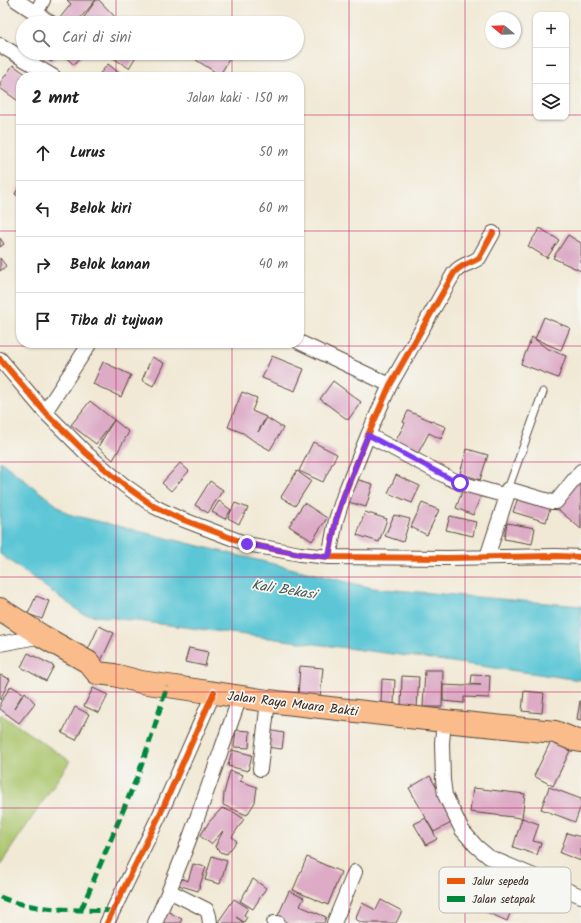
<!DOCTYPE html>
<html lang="id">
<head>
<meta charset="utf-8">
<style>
	:root { --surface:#fff; --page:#f6f6f6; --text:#222; --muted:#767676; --line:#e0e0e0 }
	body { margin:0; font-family:Kalam,sans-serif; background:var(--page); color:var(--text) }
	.controls { position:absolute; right:12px; top:12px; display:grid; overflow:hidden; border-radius:8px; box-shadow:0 1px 3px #0004 }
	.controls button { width:36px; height:36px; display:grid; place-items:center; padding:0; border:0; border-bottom:1px solid var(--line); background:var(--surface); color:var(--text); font:20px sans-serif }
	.compass { position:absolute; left:485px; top:12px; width:36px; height:36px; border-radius:50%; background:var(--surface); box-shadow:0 1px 3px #0004; rotate:289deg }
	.stop { position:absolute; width:12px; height:12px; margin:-9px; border:3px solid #7c3aed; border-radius:50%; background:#fff }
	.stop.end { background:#7c3aed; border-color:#fff; box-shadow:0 1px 4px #0008 }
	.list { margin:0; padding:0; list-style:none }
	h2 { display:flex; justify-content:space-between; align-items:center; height:52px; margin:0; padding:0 16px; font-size:17px }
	h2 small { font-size:13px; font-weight:400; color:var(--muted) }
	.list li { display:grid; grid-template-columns:26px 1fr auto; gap:12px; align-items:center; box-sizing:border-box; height:56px; padding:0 16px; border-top:1px solid var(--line) }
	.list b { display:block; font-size:15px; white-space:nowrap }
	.list em { font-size:13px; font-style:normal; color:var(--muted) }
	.icon { flex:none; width:22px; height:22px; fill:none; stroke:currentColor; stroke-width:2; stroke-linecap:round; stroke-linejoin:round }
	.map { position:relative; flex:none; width:581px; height:923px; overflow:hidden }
	.search { position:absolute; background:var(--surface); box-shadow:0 1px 3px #0004; left:16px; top:16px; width:288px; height:44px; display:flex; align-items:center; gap:10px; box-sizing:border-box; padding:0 14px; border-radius:22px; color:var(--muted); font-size:15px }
	.panel { position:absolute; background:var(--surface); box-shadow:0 1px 3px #0004; left:16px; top:72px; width:288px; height:276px; border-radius:16px }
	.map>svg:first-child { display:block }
	.green { fill:#abc66d; stroke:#737846 }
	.water { fill:#5bc6d6; stroke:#4b787a }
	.building { fill:#ddabc6 }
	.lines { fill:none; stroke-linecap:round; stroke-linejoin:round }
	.service-casing { stroke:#564739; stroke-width:9 }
	.minor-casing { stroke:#564739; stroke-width:16 }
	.primary-casing { stroke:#564739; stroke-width:24 }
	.service { stroke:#fff; stroke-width:7 }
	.minor { stroke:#fff; stroke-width:14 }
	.primary { stroke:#fabc8b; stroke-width:22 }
	.quiet { stroke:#00873e; stroke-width:5; stroke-dasharray:10 5; stroke-linecap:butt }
	.cycleway-casing { stroke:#f6f6f2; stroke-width:8 }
	.cycleway { stroke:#e8590c; stroke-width:6 }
	.route { stroke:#7c3aed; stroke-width:5 }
	.grid { fill:none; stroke:#c2185b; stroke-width:1; stroke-opacity:0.55 }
	.labels { text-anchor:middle; stroke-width:3.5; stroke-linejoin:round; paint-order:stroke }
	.street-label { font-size:13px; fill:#3b2a1e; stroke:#f6f6f2 }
	.water-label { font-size:14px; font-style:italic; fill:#455955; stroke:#f6f6f2 }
	.key { fill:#f6f6f2; stroke:#beb9b2; stroke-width:1 }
	.key-label { font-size:11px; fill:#3b2a1e }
</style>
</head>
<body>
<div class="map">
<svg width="581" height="923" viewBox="0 0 581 923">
	<rect width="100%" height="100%" fill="#f6f6f2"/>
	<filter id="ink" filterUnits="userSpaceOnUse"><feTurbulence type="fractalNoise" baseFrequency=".025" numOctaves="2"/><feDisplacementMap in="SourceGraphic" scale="8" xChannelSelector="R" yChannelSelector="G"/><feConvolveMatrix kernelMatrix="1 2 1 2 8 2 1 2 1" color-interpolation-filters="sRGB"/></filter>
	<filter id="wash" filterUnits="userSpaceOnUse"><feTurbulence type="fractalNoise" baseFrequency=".012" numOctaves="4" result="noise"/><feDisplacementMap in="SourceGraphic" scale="16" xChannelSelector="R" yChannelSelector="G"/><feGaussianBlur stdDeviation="0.9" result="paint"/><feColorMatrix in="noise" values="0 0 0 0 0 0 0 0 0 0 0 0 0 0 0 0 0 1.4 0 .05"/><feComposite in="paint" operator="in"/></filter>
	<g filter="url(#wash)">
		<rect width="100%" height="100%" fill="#f1e9d5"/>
		<path class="green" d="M0,714L70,761L0,865Z"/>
		<path class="water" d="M0,461L68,514L372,588L581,606V680L416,657L83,614L0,554Z"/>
		<g id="blocks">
			<path class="building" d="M67,0H96L76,23H63L59,19L71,4Z
				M96,0H99L116,18L112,23H80Z
				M40,53H84L74,65L62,53L51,62Z
				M105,53H138L129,68Z
				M201,53H226L231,56L220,75L196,60Z
				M108,64L124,77H97Z
				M13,65L30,77H21V103L0,88V83Z
				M21,185V198L15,194Z
				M540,228L559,240L547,258L528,246Z
				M568,235L581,243V271L553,258Z
				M0,238L4,244L0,247Z
				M0,258L6,266L0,271Z
				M544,317L570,328L561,350L535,339Z
				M532,337L546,348L566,356L558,378L521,364Z
				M272,356L304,369L295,391L262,378Z
				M152,357L164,363L153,386L142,380Z
				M103,362L131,375L121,397L93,384Z
				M333,381L361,402L348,420L320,399Z
				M242,392L257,398L252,411L266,417L258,432L267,418L283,428L270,450L254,441L243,433L228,427Z
				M90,401L114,420L129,432L113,460L98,447L114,420L96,444L71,425Z
				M408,411L446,427L441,439L429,433L418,453L395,442L405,423L403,422Z
				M313,442L337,454L323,482L299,471Z
				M467,449L488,455L480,480L460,473Z
				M180,463L189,471L171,491L162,483Z
				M297,471L311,481L295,506L281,497Z
				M581,473V529L554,506Z
				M396,475L420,486L412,503L388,493Z
				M352,478L373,484L366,507L345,501Z
				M210,481L223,490L208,513L195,505Z
				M465,484L483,491L473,515L456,508Z
				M519,495L551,505L546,522L513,512Z
				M219,501L231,510L225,519L212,512Z
				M235,503L248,508L239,524L228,518Z
				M304,503L327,518L312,541L289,526Z
				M422,503L439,510L427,535L411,527Z
				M365,512L387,519L379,542L357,535Z
				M394,515L410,519L403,542L385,536Z
				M450,516L476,522L473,536L446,530Z
				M507,523L535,528L532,544L504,539Z
				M36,596L49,601L42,619L28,614Z
				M99,626L114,633L101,661L86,654Z
				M189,648L208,652L205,666L185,662Z
				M28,653L54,666L46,681L21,667Z
				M300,666L323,668L320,698L298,696Z
				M425,670H443L442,707H423Z
				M0,675L10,679L0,700Z
				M472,675L490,676L489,698L464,697V703L443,701V685L465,686L466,685H481L471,684Z
				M402,676L419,677L417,708H401Z
				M382,679L395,680L394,704L381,703Z
				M11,686L23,693L14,709L25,692L35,703L19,723L0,709V703Z
				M93,688L108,695L99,713L84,706Z
				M524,691L544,693L542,713L522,711Z
				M580,701H581V720L577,719Z
				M75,707L89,714L76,740L62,733Z
				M236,730L250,731L249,748L234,747Z
				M268,730L284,733L282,749L266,747Z
				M551,741L570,751L553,786L534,776Z
				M232,750L252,755L248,771L228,766Z
				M230,771L243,775L240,781L257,787L255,802L247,815L223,805L224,793Z
				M430,776L455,821L434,832L426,819L437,839L426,845L414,824L426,818L409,788Z
				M549,787L581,799V806L575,822L541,809Z
				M473,788L525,794L522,818L470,812Z
				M222,808L235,813L244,819L232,837L237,841L227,854L220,852L215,847L223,831L211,844L200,836L209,822Z
				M522,818L539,824L533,841L541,843L537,855L513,847Z
				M567,833L581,837V861L560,853Z
				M212,856L227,861L220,884L205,880Z
				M307,857L341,872L328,905L293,890Z
				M491,863L525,877L507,921L473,906Z
				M193,864L206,867L198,891L178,885L180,878L188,881Z
				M253,879L266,888L253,909L240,901Z
				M289,891L304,898L300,906L326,917L324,923H288L277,918Z
				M234,899L248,908L244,915L247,917L244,922L236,917L244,923H220L218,922Z
				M381,900L402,911L396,923H363L355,919L362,903L376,910Z
				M167,911L182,919L180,923H160Z"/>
		</g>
	</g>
	<g filter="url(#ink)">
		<use href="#blocks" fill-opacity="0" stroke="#564739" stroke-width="1"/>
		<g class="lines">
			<defs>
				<path id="service" d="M508,489L543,392"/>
				<path id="minor" d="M16,0L51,23
					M36,13L43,0
					M0,45L54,77
					M299,342L390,385
					M0,359L45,412L86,453L124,485L155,507L176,517L247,544L300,554L329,557L448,558L556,556L581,557
					M45,412L90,343
					M368,435L449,478L460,483L507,496L487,557
					M507,496L508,489L552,502H556L581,471
					M329,557L336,520L344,495L368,435L390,385L454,273C462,263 469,265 479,258L493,233
					M0,644L42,636
					M444,721L442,743L443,780L445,795L462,830L476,846L489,857L581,896
					M260,769L268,701
					M169,891L207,910L209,916L210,923
					M107,923L162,810L214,692
					M155,923C188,850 213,772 240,697
					M274,923H278
					M334,923L355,872"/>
				<path id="primary" d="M0,609L42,636L88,662L97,673L114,675L141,682L268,701L444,721L555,732L575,740L581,741"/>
			</defs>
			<use href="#service" class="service-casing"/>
			<use href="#minor" class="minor-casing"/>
			<use href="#primary" class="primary-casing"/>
			<use href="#service" class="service"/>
			<use href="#minor" class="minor"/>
			<use href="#primary" class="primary"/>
			<path class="quiet" d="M0,897C35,912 75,909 113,911
				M81,910L138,775L152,735L167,686"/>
			<defs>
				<path id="cycleway" d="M0,359L45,412L86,453L124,485L155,507L176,517L247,544L300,554L329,557L448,558L556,556L581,557
					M329,557L336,520L344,495L368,435L390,385L454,273C462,263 469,265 479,258L493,233
					M107,923L162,810L214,692"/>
			</defs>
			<use href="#cycleway" class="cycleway-casing"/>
			<use href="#cycleway" class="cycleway"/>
		</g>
	</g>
	<g class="lines" filter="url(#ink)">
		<path class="route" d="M247,544L300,554L329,557L336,520L344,495L368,435L449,478L460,483"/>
	</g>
	<path class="grid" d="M116,0V23M232,0V23M349,0V923M465,0V923M116,53V77M232,53V77M0,115H21M299,115H536M566,115H581M0,231H21M299,231H581M116,343V923M232,343V923M0,346H581M0,462H581M0,577H581M0,692H581M0,808H581"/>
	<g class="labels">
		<g class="street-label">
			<text transform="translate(293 703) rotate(7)" y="5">Jalan Raya Muara Bakti</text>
		</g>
		<g class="water-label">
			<text transform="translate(284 589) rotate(9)" y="5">Kali Bekasi</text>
		</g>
	</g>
	<rect x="439" y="867" width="132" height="46" rx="6" class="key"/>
	<rect x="447" y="878" width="18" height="6" fill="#e8590c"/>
	<rect x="447" y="896" width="18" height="6" fill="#00873e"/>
	<g class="key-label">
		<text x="472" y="885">Jalur sepeda</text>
		<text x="472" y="903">Jalan setapak</text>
	</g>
</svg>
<div class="controls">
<button>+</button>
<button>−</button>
<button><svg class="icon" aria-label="layers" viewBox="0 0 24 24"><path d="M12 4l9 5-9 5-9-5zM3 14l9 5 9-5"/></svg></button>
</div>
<svg class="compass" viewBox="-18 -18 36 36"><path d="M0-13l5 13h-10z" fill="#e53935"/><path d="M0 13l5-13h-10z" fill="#767676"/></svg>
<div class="stop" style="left:460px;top:483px"></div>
<div class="stop end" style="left:247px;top:544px"></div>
<div class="search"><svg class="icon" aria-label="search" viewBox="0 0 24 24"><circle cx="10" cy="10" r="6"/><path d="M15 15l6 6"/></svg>Cari di sini</div>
<section class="panel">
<h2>2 mnt<small>Jalan kaki · 150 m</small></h2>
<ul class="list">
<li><svg class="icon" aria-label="ahead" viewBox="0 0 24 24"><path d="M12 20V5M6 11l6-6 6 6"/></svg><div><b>Lurus</b></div><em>50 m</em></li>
<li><svg class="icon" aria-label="left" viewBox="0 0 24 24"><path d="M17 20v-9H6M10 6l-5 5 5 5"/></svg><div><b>Belok kiri</b></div><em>60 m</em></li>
<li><svg class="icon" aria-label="right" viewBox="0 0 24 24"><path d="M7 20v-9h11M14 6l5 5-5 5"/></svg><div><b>Belok kanan</b></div><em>40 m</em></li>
<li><svg class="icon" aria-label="arrive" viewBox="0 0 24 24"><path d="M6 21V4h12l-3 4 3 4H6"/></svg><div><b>Tiba di tujuan</b></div></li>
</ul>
</section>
</div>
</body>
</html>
